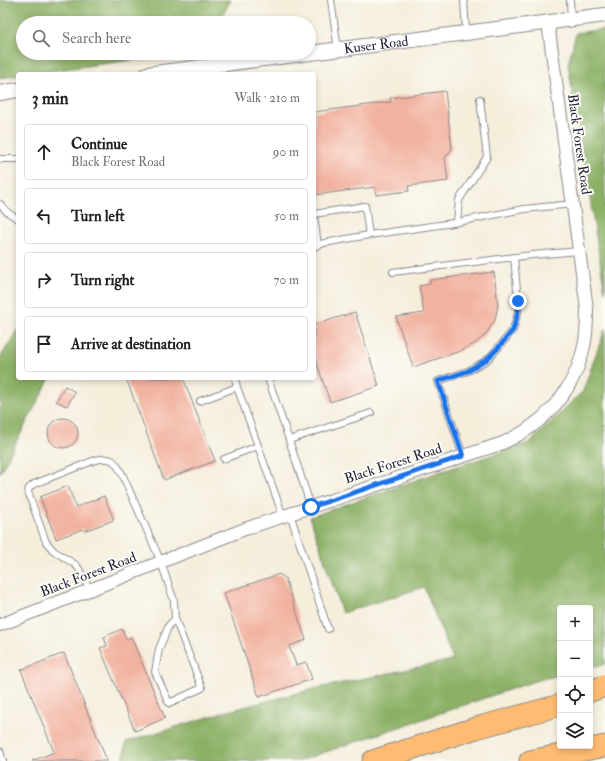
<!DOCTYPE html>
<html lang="en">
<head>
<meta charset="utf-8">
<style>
	:root { --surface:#fff; --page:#f2f2f2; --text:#202124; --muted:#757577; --line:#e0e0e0 }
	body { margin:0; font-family:"IM FELL Double Pica",serif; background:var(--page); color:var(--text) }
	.controls { position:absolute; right:12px; bottom:12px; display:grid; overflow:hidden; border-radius:4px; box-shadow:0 2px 6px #0003 }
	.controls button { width:36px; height:36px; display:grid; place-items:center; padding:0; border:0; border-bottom:1px solid var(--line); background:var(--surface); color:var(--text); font:20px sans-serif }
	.stop { position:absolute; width:12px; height:12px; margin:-9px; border:3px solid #1a73e8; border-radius:50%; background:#fff }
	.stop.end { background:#1a73e8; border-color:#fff; box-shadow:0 1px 4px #0008 }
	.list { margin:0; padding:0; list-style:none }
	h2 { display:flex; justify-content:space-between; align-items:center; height:52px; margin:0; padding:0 16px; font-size:17px }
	h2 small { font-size:13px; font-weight:400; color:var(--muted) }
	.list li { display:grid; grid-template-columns:26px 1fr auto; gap:12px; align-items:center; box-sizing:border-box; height:56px; margin:0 8px 8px; padding:0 8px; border:1px solid var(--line); border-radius:4px }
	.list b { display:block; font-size:15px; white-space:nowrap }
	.list p { margin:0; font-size:13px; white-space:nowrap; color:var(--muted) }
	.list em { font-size:13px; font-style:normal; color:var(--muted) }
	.icon { flex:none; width:22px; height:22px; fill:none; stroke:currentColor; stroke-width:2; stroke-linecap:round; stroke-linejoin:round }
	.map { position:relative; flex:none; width:605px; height:761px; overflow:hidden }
	.search { position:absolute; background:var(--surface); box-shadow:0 2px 6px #0003; left:16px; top:16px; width:300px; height:44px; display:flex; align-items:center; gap:10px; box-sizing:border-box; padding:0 14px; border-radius:22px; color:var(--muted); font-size:15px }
	.panel { position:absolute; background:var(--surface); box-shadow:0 2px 6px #0003; left:16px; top:72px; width:300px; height:308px; border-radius:4px }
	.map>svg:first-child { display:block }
	.forest { fill:#8cb166; stroke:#576a50 }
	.building { fill:#f2b2a0 }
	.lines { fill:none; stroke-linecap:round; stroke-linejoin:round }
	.service-casing { stroke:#8b888b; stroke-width:8 }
	.minor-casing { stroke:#8b888b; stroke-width:14 }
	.tertiary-casing { stroke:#8b888b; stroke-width:16 }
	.motorway-casing { stroke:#8b888b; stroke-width:23 }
	.service { stroke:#fff; stroke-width:6 }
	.minor { stroke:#fff; stroke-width:12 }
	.tertiary { stroke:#fff; stroke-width:14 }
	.motorway { stroke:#febb71; stroke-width:21 }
	.route { stroke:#1a73e8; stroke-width:5 }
	.labels { text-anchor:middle; stroke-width:4; stroke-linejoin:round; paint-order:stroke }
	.street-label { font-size:14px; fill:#22223b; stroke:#fdfcf7 }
</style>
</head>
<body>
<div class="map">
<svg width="605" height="761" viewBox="0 0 605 761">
	<rect width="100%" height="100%" fill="#fdfcf7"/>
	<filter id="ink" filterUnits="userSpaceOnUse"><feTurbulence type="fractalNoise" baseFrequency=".025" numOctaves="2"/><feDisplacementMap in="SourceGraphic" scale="8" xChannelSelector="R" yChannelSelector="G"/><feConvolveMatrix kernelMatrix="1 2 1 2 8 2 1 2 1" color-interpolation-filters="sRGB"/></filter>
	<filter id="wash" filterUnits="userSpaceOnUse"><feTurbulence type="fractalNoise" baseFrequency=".012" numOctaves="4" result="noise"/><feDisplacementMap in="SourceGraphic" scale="16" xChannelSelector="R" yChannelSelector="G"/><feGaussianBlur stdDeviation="0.9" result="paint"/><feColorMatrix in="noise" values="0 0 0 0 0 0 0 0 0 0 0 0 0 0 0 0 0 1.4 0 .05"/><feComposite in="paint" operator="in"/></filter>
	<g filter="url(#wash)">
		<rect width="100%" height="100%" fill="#f4eedb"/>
		<path class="forest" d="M0,0H231L218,23H23V53H185L27,74H18V75L0,78Z
			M605,29V292L568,64L576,33Z
			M18,329V378H50L0,473V358Z
			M605,329V664L590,667V608H560V675L538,680L299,761H123L126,742L225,712L313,689L453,660L424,587L342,613L310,517L433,474L529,443L583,391Z"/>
		<g id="blocks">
			<path class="building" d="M445,91L452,149L445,158L448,181L408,186L409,191L376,195L375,187L314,195V120H315L314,112L391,102L390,98Z
				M494,272L498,305L495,320L486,334L476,343L460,351L413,367L396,317L424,313L419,286L430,284V280Z
				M355,312L379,386L330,402L314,355V325Z
				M126,378H183L215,461L164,480Z
				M65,386L75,392L67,406L56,401Z
				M48 433a15 15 0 1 1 30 0a15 15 0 1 1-30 0Z
				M68,486L76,507L104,496L114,520L84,531L83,529L56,539L40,497Z
				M279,574L285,578L306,640L289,646L296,665L306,662L312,679L259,697L224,593Z
				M122,629L126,639L131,637L165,718L135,731L100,648L107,646L104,637Z
				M64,653L107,761H32L54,752L21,670Z"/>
		</g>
	</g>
	<g filter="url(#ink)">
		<use href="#blocks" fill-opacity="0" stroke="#8b888b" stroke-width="1"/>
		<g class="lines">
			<defs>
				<path id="service" d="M331,0L338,50
					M464,0L466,33
					M570,0L571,20
					M0,159H18
					M0,204L7,212L18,219
					M314,214L365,206L369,235
					M314,216L318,245
					M457,222L459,200L487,157L480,99
					M314,247L324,243L369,235L453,223L524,209L573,204
					M393,272L532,255L579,251
					M235,378L237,387L283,516
					M268,378L289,440
					M200,401L237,387
					M463,456L438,381L468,371L487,360L498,348L513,330L518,312V301L514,257
					M224,459L258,446
					M311,507L289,440L371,413
					M290,514L328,629
					M90,590L79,569L76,565L54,551L46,542L28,492L29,488L34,484L95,460C114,456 115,461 123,476L161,562L174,601L175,619L202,688L169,703L155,672L159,649L169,625L175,619
					M0,751L3,761"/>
				<path id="minor" d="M0,625L245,529L503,443C513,438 523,433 532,426C558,408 578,377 584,346C587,334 587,321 587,309L548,23"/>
				<g id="tertiary">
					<path id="s1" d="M147,74L605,15"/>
					<path d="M0,93L18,90"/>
				</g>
				<path id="motorway" d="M590,691L605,686
					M373,761L476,728L560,705
					M530,761L605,746"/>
			</defs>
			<use href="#service" class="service-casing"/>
			<use href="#minor" class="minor-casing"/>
			<use href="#tertiary" class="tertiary-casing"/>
			<use href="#motorway" class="motorway-casing"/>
			<use href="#service" class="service"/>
			<use href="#minor" class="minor"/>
			<use href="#tertiary" class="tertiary"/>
			<use href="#motorway" class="motorway"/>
		</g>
	</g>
	<g class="lines" filter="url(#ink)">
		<path class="route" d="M311,507L463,456L438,381L468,371L486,360L498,348L513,330L518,312V301"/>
	</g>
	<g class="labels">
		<g class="street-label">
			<text dy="5" stroke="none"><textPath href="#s1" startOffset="231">Kuser Road</textPath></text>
			<text transform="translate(580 144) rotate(82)" y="5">Black Forest Road</text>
			<text transform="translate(393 463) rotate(-18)" y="5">Black Forest Road</text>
			<text transform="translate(88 574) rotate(-21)" y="5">Black Forest Road</text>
		</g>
	</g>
</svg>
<div class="controls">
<button>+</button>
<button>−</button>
<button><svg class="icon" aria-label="locate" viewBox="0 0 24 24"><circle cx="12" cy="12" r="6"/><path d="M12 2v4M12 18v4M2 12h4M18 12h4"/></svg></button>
<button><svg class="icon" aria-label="layers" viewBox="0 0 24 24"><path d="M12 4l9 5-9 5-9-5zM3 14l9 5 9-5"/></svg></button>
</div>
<div class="stop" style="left:311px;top:507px"></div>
<div class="stop end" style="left:518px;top:301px"></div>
<div class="search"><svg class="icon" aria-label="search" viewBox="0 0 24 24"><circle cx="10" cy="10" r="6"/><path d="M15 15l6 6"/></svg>Search here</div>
<section class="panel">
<h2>3 min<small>Walk · 210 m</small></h2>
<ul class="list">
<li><svg class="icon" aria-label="ahead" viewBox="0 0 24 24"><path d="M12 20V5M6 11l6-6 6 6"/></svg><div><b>Continue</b><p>Black Forest Road</p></div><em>90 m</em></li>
<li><svg class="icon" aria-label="left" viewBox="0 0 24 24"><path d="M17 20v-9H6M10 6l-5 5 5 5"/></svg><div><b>Turn left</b></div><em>50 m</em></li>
<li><svg class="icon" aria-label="right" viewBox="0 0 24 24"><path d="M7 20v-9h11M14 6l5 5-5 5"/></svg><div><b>Turn right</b></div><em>70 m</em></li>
<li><svg class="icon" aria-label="arrive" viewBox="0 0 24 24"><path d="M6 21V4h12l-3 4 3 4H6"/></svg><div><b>Arrive at destination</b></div></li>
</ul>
</section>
</div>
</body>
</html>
